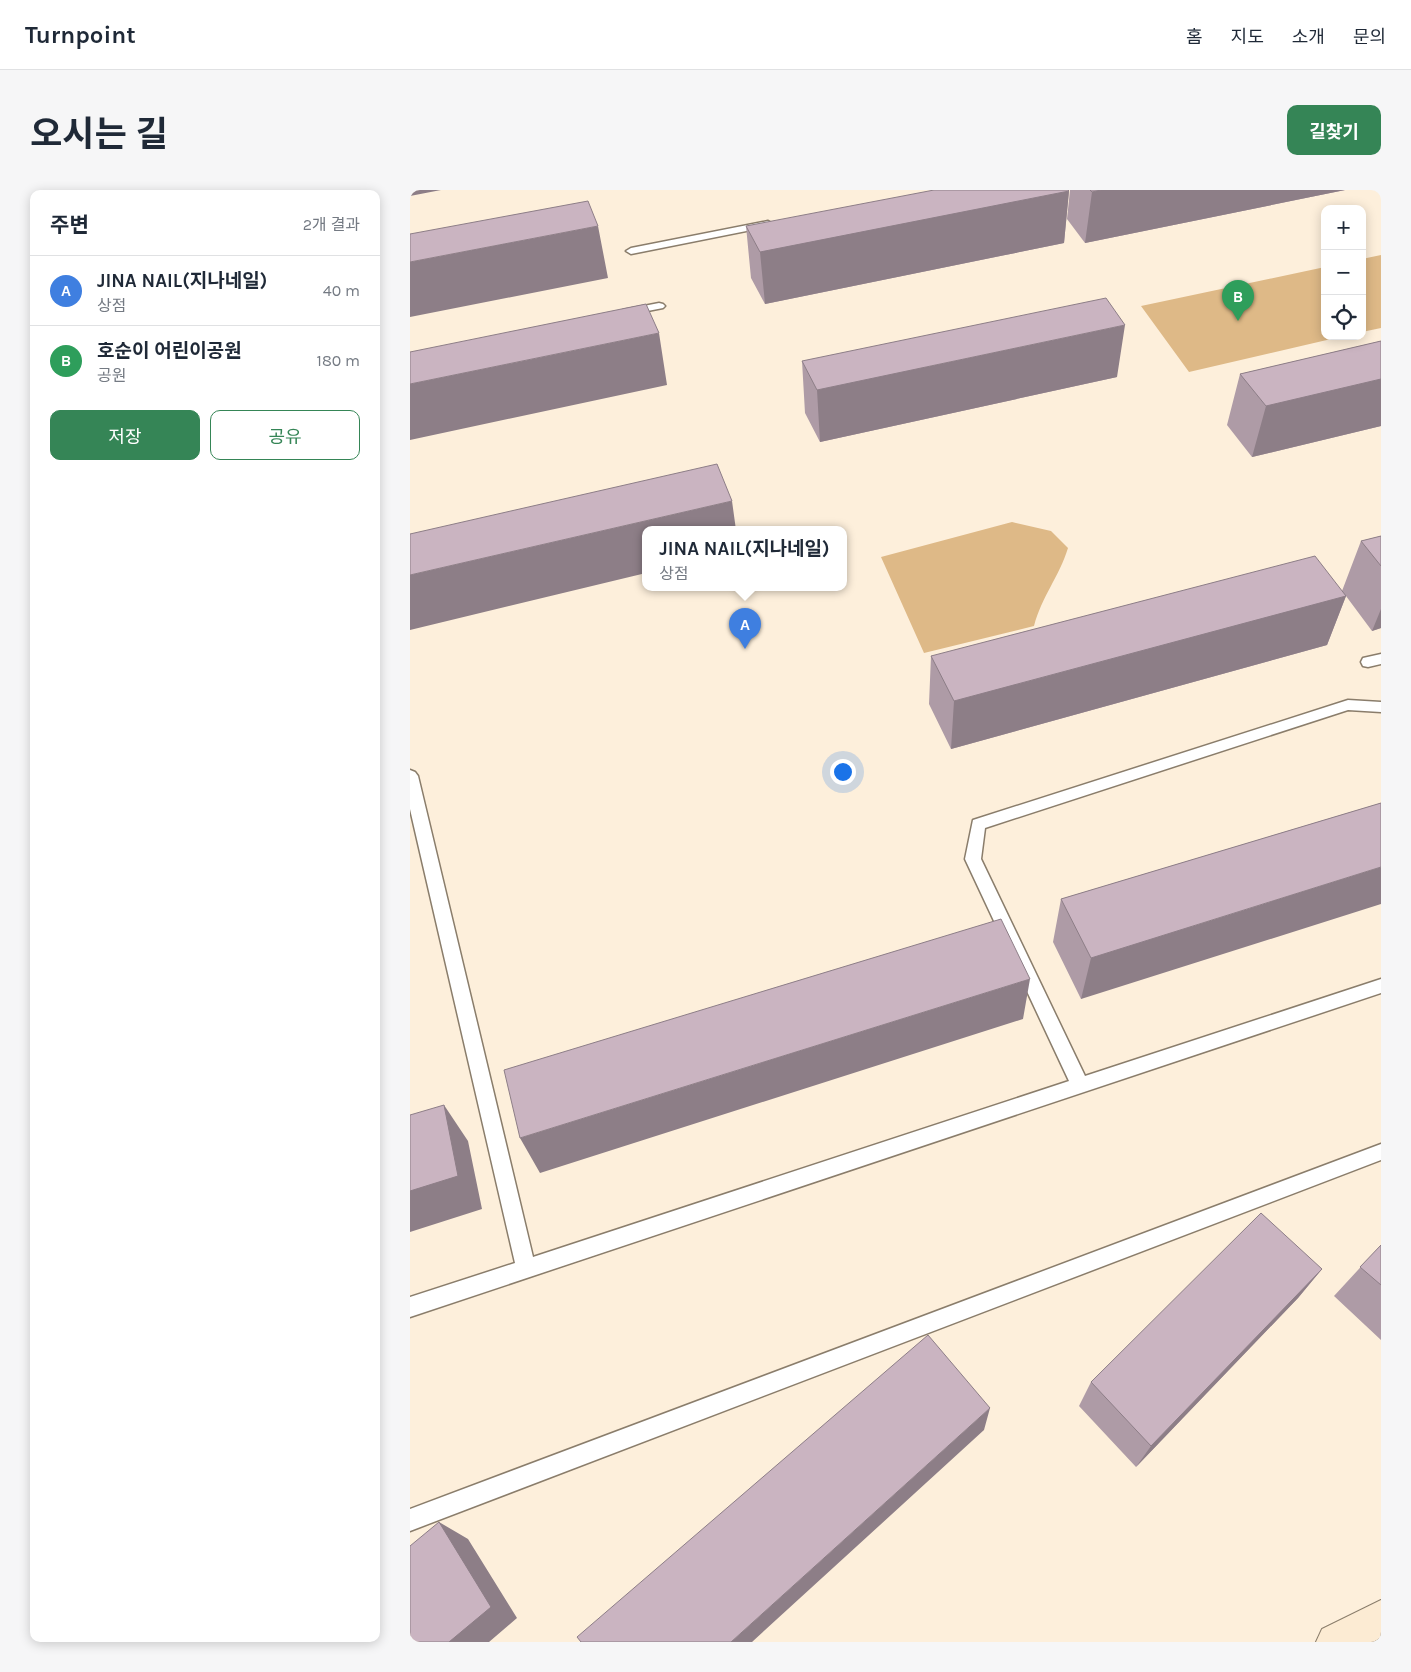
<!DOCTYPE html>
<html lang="ko">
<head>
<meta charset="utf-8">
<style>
	:root { --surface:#fff; --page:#f6f6f7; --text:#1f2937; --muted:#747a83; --line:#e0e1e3; --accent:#358556 }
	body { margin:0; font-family:Karla,"Noto Sans KR",sans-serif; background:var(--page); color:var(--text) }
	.controls { position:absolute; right:15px; top:15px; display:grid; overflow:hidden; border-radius:10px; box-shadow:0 2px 12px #0003 }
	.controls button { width:45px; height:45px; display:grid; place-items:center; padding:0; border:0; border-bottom:1px solid var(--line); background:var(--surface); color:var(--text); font:25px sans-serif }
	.you { position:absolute; left:432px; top:581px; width:18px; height:18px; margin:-12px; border:4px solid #fff; border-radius:50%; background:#1a73e8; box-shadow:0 0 0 8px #1a73e833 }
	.badge { display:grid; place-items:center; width:32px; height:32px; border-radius:50%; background:var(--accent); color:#fff; font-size:16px; font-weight:700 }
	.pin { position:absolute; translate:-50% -41px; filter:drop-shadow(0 1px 2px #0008) }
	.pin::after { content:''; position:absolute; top:26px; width:18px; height:15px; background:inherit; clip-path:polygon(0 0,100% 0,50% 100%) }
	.popup { position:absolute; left:232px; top:336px; width:205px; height:65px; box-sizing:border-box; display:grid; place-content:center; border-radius:10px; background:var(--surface); filter:drop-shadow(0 1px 4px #0005); font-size:16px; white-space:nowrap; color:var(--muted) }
	.popup b { font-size:19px; color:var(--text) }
	.popup::after { content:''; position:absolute; left:50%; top:100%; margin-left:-10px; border:10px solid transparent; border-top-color:var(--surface) }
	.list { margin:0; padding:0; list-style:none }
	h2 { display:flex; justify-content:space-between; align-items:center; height:65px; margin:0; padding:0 20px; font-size:21px }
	h2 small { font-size:16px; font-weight:400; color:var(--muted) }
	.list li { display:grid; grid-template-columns:32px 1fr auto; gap:15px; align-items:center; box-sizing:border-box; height:70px; padding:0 20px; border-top:1px solid var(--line) }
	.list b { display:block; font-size:19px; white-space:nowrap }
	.list p { margin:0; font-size:16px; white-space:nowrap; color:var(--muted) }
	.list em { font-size:16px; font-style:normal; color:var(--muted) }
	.actions { display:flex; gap:10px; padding:15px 20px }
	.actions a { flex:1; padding:11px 0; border:1px solid var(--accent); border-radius:10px; text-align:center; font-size:18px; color:var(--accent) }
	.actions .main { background:var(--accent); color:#fff }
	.icon { flex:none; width:28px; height:28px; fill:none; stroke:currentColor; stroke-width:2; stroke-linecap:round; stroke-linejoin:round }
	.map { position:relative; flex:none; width:971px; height:1452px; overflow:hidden; border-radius:10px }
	header { display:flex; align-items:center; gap:30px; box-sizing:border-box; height:70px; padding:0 25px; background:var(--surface); border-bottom:1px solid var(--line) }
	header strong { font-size:24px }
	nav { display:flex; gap:28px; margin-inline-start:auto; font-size:18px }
	.intro { display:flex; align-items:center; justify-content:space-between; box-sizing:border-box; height:120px; padding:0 30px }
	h1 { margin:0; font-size:35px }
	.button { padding:12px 22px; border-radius:10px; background:var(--accent); color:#fff; font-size:18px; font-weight:700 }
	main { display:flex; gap:30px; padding:0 30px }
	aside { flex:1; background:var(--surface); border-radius:10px; box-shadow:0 2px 12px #0003 }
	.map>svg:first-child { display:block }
	.green { fill:#deb987 }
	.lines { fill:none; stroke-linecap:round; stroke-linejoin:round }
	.lane-casing { stroke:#8a7d6b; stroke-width:3 }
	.secondary-casing { stroke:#8a7d6b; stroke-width:2 }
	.lane { fill:#fff; fill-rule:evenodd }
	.secondary { fill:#fcebd3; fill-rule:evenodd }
	.wall { fill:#ae9ba6 }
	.shaded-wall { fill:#8d7e87 }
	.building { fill:#cab4c1; stroke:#8d7e87 }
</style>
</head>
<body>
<header>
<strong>Turnpoint</strong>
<nav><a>홈</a><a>지도</a><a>소개</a><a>문의</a></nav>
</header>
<div class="intro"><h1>오시는 길</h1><a class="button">길찾기</a></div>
<main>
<aside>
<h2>주변<small>2개 결과</small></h2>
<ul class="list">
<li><span class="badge" style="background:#3f7fe0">A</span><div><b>JINA NAIL(지나네일)</b><p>상점</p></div><em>40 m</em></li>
<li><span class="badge" style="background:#2e9e5b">B</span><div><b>호순이 어린이공원</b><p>공원</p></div><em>180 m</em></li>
</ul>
<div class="actions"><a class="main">저장</a><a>공유</a></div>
</aside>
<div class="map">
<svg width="971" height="1452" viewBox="0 0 971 1452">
	<rect width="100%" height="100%" fill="#fdefdb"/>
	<path class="green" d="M971,65V138L952,142V69Z
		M915,77V146H934L779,182L731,116Z
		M602,332L641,341L658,358C649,387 632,406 624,436L514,463L471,367Z"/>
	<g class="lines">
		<defs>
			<path id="lane" d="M358,31L363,34L362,36L221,64L216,61L221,58Z
				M249,113L253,114L255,116L253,118L217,125L211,122L213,120Z
				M971,464V474L958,477L953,476L951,472L953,468Z
				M938,510L971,512V522L938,520L575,638L571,669L675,886L971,789V803L0,1127V1107L105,1073L0,619V580L5,582L8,586L123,1067L659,891L555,669L563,630Z
				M971,954V970L0,1341V1319Z"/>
			<path id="secondary" d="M971,1410V1448L963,1452H906L912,1439Z"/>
		</defs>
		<use href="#lane" class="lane-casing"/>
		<use href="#secondary" class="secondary-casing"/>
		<use href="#lane" class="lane"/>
		<use href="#secondary" class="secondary"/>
	</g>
	<path class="wall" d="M660,0H935L675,53L657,29Z
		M659,1L654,53L355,114L341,88L336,36Z
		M971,151V236L842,267L817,235L830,184Z
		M392,171L707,187L410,252L395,223Z
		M971,346V438L962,441L936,406L917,455L541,559L519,514L521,466L932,401L951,351Z
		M971,613L671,809L643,752L651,709Z
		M971,1055V1150L924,1106Z
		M912,1079L888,1108L726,1277L669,1216L681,1192Z"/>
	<path class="shaded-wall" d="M0,0H31L0,6Z
		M691,0H935L675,53L682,2Z
		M659,1L654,53L355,114L350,62Z
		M188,36L198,88L0,127V72Z
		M715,135L707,187L410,252L407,200Z
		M249,143L257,195L0,250V194Z
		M971,189V236L842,267L856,216Z
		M322,311L326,340H236V383L0,440V385Z
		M936,406L917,455L541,559L544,511Z
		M971,419V438L962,441Z
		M971,677V714L671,809L681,768Z
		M620,789L613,829L130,983L110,948Z
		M34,915L58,951L72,1019L0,1042V1001Z
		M912,1079L888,1108L726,1277L741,1256Z
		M580,1218L574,1240L342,1452H321Z
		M29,1332L58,1349L107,1428L79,1452H39Z"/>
	<path class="building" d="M524,0H658L659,1L350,62L336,36Z
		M680,0H691L682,2Z
		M178,11L188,36L0,72V44Z
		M696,108L715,135L407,200L392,171Z
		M236,114L249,143L0,194V162Z
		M971,151V189L856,216L830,184Z
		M307,274L322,311L0,385V344Z
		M971,346V376L951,351Z
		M905,366L936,406L544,511L521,466Z
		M971,613V677L681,768L651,709Z
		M591,729L620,789L110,948L94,880Z
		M34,915L48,986L0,1001V925Z
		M851,1023L912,1079L741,1256L681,1192Z
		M971,1055V1095L950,1077Z
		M518,1145L580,1218L321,1452H171L167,1447Z
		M29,1332L81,1417L39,1452H0V1356Z"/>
</svg>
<div class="controls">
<button>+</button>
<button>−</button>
<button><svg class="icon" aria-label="locate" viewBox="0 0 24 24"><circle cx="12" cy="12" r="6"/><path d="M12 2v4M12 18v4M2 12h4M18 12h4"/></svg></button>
</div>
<div class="you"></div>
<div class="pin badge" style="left:335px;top:459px;background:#3f7fe0">A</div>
<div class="popup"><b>JINA NAIL(지나네일)</b>상점</div>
<div class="pin badge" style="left:828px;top:131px;background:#2e9e5b">B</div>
</div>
</main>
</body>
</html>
